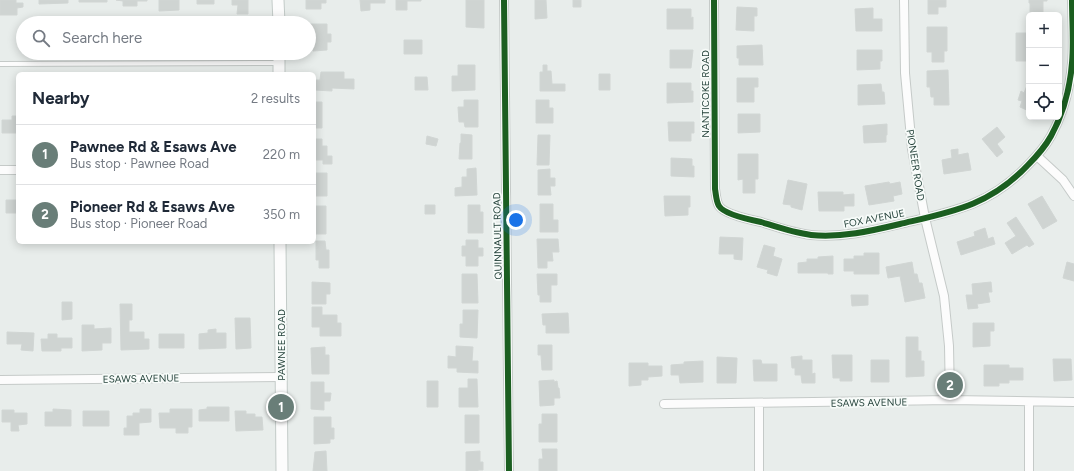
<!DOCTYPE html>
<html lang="en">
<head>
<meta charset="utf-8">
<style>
	:root { --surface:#fff; --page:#f6f6f7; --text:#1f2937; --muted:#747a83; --line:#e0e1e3; --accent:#697e78 }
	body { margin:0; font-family:Figtree,sans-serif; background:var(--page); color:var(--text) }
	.controls { position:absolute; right:12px; top:12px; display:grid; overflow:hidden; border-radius:6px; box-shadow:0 2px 10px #0003 }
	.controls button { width:36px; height:36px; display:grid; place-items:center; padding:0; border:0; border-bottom:1px solid var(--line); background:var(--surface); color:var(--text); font:20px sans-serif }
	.you { position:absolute; left:516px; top:220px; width:14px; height:14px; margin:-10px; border:3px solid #fff; border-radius:50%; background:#1a73e8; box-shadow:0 0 0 6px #1a73e833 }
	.badge { display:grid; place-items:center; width:26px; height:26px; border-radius:50%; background:var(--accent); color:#fff; font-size:13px; font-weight:700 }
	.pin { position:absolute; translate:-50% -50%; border:2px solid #fff; box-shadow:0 1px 4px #0006 }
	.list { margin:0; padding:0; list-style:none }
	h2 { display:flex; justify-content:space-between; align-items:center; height:52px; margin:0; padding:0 16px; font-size:17px }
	h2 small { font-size:13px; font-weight:400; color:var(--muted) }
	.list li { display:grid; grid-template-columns:26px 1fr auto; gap:12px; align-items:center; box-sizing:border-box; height:60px; padding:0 16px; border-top:1px solid var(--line) }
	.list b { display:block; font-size:15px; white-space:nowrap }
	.list p { margin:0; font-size:13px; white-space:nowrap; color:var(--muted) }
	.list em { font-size:13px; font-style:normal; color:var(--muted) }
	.icon { flex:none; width:22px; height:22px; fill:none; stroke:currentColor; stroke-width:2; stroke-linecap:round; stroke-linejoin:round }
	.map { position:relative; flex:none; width:1074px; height:471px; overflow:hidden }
	.search { position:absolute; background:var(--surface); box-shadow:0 2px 10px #0003; left:16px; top:16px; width:300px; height:44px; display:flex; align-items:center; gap:10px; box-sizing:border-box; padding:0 14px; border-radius:22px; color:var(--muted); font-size:15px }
	.panel { position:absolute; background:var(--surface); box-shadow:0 2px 10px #0003; left:16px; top:72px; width:300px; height:172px; border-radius:6px }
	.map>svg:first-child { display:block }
	.building { fill:#cfd4d2; stroke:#d1d6d4 }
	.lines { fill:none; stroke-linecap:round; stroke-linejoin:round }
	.lane-casing { stroke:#c5cac8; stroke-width:6 }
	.street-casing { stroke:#c5cac8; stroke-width:10 }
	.secondary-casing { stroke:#c3cbc8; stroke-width:13 }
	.lane { stroke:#fcfcfc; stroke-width:4 }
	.street { stroke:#fcfcfc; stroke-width:8 }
	.secondary { stroke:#fcfcfc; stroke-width:11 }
	.cycleway-casing { stroke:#f7fbf9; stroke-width:8 }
	.cycleway { stroke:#1b5e20; stroke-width:6 }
	.labels { text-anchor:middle; stroke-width:3.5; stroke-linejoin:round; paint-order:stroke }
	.street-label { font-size:10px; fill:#24423a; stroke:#f7fbf9 }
</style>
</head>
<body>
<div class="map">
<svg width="1074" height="471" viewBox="0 0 1074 471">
	<rect width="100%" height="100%" fill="#e8edeb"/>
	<path class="building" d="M0,0H16V3H23V7L17,8V15H0Z
		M39,0H68V3L39,4Z
		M79,0H107V2H79Z
		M116,0H147V1H137V6H123V1Z
		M159,0H179V10L159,11Z
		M197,0H214V4H197Z
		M232,0H248V14H237L238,5H232Z
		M306,0H326V3H321V9H306Z
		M360,0H385V3H370V10L361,11Z
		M396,0H421V1H407V10H396Z
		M466,0H484V28L466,27Z
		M535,0H546L547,18L535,19Z
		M573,0H581V7H573Z
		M928,0H946V7H938V14H928Z
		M1029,0H1047V1H1043V14H1030V3H1029Z
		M737,7L757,8V16H754V31L736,30Z
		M873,8V19H882V31H856L855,9Z
		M667,9H691V18L693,17V29H667Z
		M309,24H327V34H331V42H327V50L313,51V35H309Z
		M927,27H947V51H944V62H932V52H927Z
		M1016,33H1029V61H1016Z
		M404,40H422V54H404Z
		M762,45L763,65H739V58H737V46Z
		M670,50H693L691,68H670Z
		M857,50H882V61H880V69L857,70Z
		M458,65H475V90L452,91V76H458Z
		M543,65H547V71H551L552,84H565V91H540V72H543Z
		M948,70L949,105H934V97H931L930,87H927V71Z
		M321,72H344V79H354V89L332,88V91L315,90V80H320Z
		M599,74H610V90H599Z
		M415,77H427L428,90H415Z
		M737,78H758V87H754V102H737Z
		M667,83H691V91H693V102L667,103Z
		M1028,83H1029V111L1020,107L1022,101L1018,100L1021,91L1024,93Z
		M881,84L882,92H884L885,104L858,105V85Z
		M464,100H478V127H465L464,122H459L458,107H464Z
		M536,100H549V108H553V123H536Z
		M314,102H322V128H314Z
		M738,114H760V132L738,133Z
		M12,116H18V133H2V120H12Z
		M668,122H694V133H691V141H669Z
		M887,124V135H886V142L864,143L863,126Z
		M997,127L1005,137L997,144L1003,152L997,157L982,139Z
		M461,134L472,135V159H459L460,143H461Z
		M538,135H550L549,165H537Z
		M427,136L438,139L436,146L426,144Z
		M314,139H322V146H327V156H332V164H323V160H314Z
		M958,149V155L968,153L971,170L944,174L942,160L952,158L951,150Z
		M738,154H758V179H755V193H743V179L738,180Z
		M671,158L692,159V166H694V177L671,176Z
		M476,168L477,195L455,196V188L462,187V177H467V169Z
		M550,169V178H555V186H550L551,195H538V170Z
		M314,173H327V196H314Z
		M788,180L807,184L802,210L791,207V205L783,204Z
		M889,182L890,184L900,182L902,194L893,196L894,201L869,205L865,186Z
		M818,192H843V195L854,194V206H844V211H819Z
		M664,196H690V207H688V215L665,216Z
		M1042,196L1057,221L1043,229L1028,204Z
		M6,200H18V213H6Z
		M540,204H553V220H558V232H540Z
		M425,205H435V214H425Z
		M468,205H480V212H483V233H468Z
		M314,206H326V234H314Z
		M1016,217L1034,244L1029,247L1027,245L1012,254L1005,243L1016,236L1007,223Z
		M985,228L988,239L993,237L995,244L961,255L957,242L975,236L974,232Z
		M720,237L743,238L742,260L734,259V254H719Z
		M537,239H558L559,252H552L553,261H547V268H538Z
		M466,240H478V248H483V256H478V266H466V256H462V246H466Z
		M316,241H325L326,250H329V268H319V260H316Z
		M764,245L775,248L773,256L782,259L777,276L767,273L768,270L757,267Z
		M864,253H879V274H854V271H844V259H854V256H864Z
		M833,256V274H828V273H798V263L807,262V259H818V257Z
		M912,262L914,274H917L919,283H922L925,298L905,302L900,276L888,278L886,267Z
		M1067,262L1074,264V281L1063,278Z
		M462,274H477L478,303H462Z
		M537,274H557V285H551V302H540V295H538Z
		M312,282L330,283V294H326V304H312Z
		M991,282L992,292H988L990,302L977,304L978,308L968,309L966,295H973L972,284Z
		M851,295H868V305L852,306Z
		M62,302H72V319L62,320Z
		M120,304H132V320H129V332H144V339H149V349L121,350Z
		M312,307H322V315H337V323H341V336H320V327H312Z
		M463,310H478L477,338L460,337V324H463Z
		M568,313L569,333H546V325H543L542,314Z
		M235,318H250L251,348L236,349Z
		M973,323H994V331H990V346L973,347Z
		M82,325H94V329L111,328V343H102V350L82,351Z
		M216,329V333H226V348L199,349V334L208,333V330Z
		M7,332L34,333L33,351L21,350L22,344H7Z
		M48,334H57V338H72V348H61V351H42L41,339H48Z
		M159,334H184V348H159Z
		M906,337H918V351H921V361H924V376L906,377Z
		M538,345H552V370H542L541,355H538Z
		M456,346L473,347L472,361H478V373L457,372V368H448V356L456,357Z
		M325,347V355H329V374H312L311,348Z
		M832,355H852V381H840V378H833Z
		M802,356V360H812V374L815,373V383H802L801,375H795V368H792L791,357Z
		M717,357L737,358L736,383H717Z
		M1053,359H1071L1072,380L1054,381Z
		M753,360H761L762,364H777V381H754Z
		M871,360H889V382H871Z
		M703,361V382L680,383L679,375H671V365L684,364V362Z
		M629,363H648V366H662V376L648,377V380H641V385L629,386Z
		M984,365H1009V368H1023V380H1009V383H999V386H984Z
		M468,379H477L478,407H459V388H468Z
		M554,380V382L557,381L558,388H559L560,398H554V405L540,406L539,381Z
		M427,381H438V407H427Z
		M311,382H324V393H331L330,401H324V410L311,409Z
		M207,407H229V421H199V410L207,409Z
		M53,409L71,410V426H45V412H53Z
		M140,409H151V422L139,423V435H124V428H127V416H133V413H140Z
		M170,409H192V427H188V433H176V428H160L159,413H170Z
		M2,410H14V413H27V424L18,425L19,431H11V422H2Z
		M83,411H109V426H83Z
		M235,411H246V414H255V417H262L263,430L236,431Z
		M542,414H557V442H539V424H542Z
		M465,415H479V443H465Z
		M314,417H331V428H334V439H330V443L314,444Z
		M542,449H557V471H539V459H543Z
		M326,451L327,471H313L315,452Z
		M480,451V462H483V470H478V471H466V452Z"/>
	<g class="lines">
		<defs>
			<path id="lane" d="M0,64L278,63"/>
			<path id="street" d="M504,0L509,471
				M714,0L715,189C716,194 716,201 719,206C724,214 751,220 761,222C777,227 794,233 811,235C841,238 871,231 900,224C951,212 989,206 1027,166C1036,157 1045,147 1051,136C1063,114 1070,88 1072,63C1074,43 1072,21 1072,0
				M904,0L905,73L912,149L925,218L944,296L949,346L950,400
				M1037,156L1063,180L1074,196
				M0,170H18
				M0,380L281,377
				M1029,402V471
				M759,403V471
				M664,404L950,400L1074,402"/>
			<path id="secondary" d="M278,0L279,23
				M279,53V74
				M280,242L282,471"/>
		</defs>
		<use href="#lane" class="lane-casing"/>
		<use href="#street" class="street-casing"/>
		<use href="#secondary" class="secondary-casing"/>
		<use href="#lane" class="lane"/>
		<use href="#street" class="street"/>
		<use href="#secondary" class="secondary"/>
		<defs>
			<path id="cycleway" d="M504,0L509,471
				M714,0L715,189C716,194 716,201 719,206C724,214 751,220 761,222C777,227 794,233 811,235C841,238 871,231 900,224C951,212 989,206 1027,166C1036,157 1045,147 1051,136C1063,114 1070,88 1072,63C1074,43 1072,21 1072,0"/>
		</defs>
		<use href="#cycleway" class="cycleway-casing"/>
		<use href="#cycleway" class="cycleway"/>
	</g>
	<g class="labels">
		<g class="street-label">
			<text transform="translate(705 94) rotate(-90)" y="4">NANTICOKE ROAD</text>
			<text transform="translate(916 165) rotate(81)" y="4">PIONEER ROAD</text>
			<text transform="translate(874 218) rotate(-11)" y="4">FOX AVENUE</text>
			<text transform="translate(497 236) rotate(-91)" y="4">QUINNAULT ROAD</text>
			<text transform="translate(281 345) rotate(-90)" y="4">PAWNEE ROAD</text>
			<text transform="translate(141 378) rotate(-1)" y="4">ESAWS AVENUE</text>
			<text transform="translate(869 402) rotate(-1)" y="4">ESAWS AVENUE</text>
		</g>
	</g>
</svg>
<div class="controls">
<button>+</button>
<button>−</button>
<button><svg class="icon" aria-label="locate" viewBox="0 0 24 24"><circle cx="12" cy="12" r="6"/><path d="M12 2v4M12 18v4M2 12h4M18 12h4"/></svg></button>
</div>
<div class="you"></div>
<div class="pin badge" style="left:281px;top:407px">1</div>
<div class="pin badge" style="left:950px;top:385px">2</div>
<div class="search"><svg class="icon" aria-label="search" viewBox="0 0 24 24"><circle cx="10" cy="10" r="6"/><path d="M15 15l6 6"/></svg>Search here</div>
<section class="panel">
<h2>Nearby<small>2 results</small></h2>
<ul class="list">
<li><span class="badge">1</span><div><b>Pawnee Rd &amp; Esaws Ave</b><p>Bus stop · Pawnee Road</p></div><em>220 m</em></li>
<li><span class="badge">2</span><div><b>Pioneer Rd &amp; Esaws Ave</b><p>Bus stop · Pioneer Road</p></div><em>350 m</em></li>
</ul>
</section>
</div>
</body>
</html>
